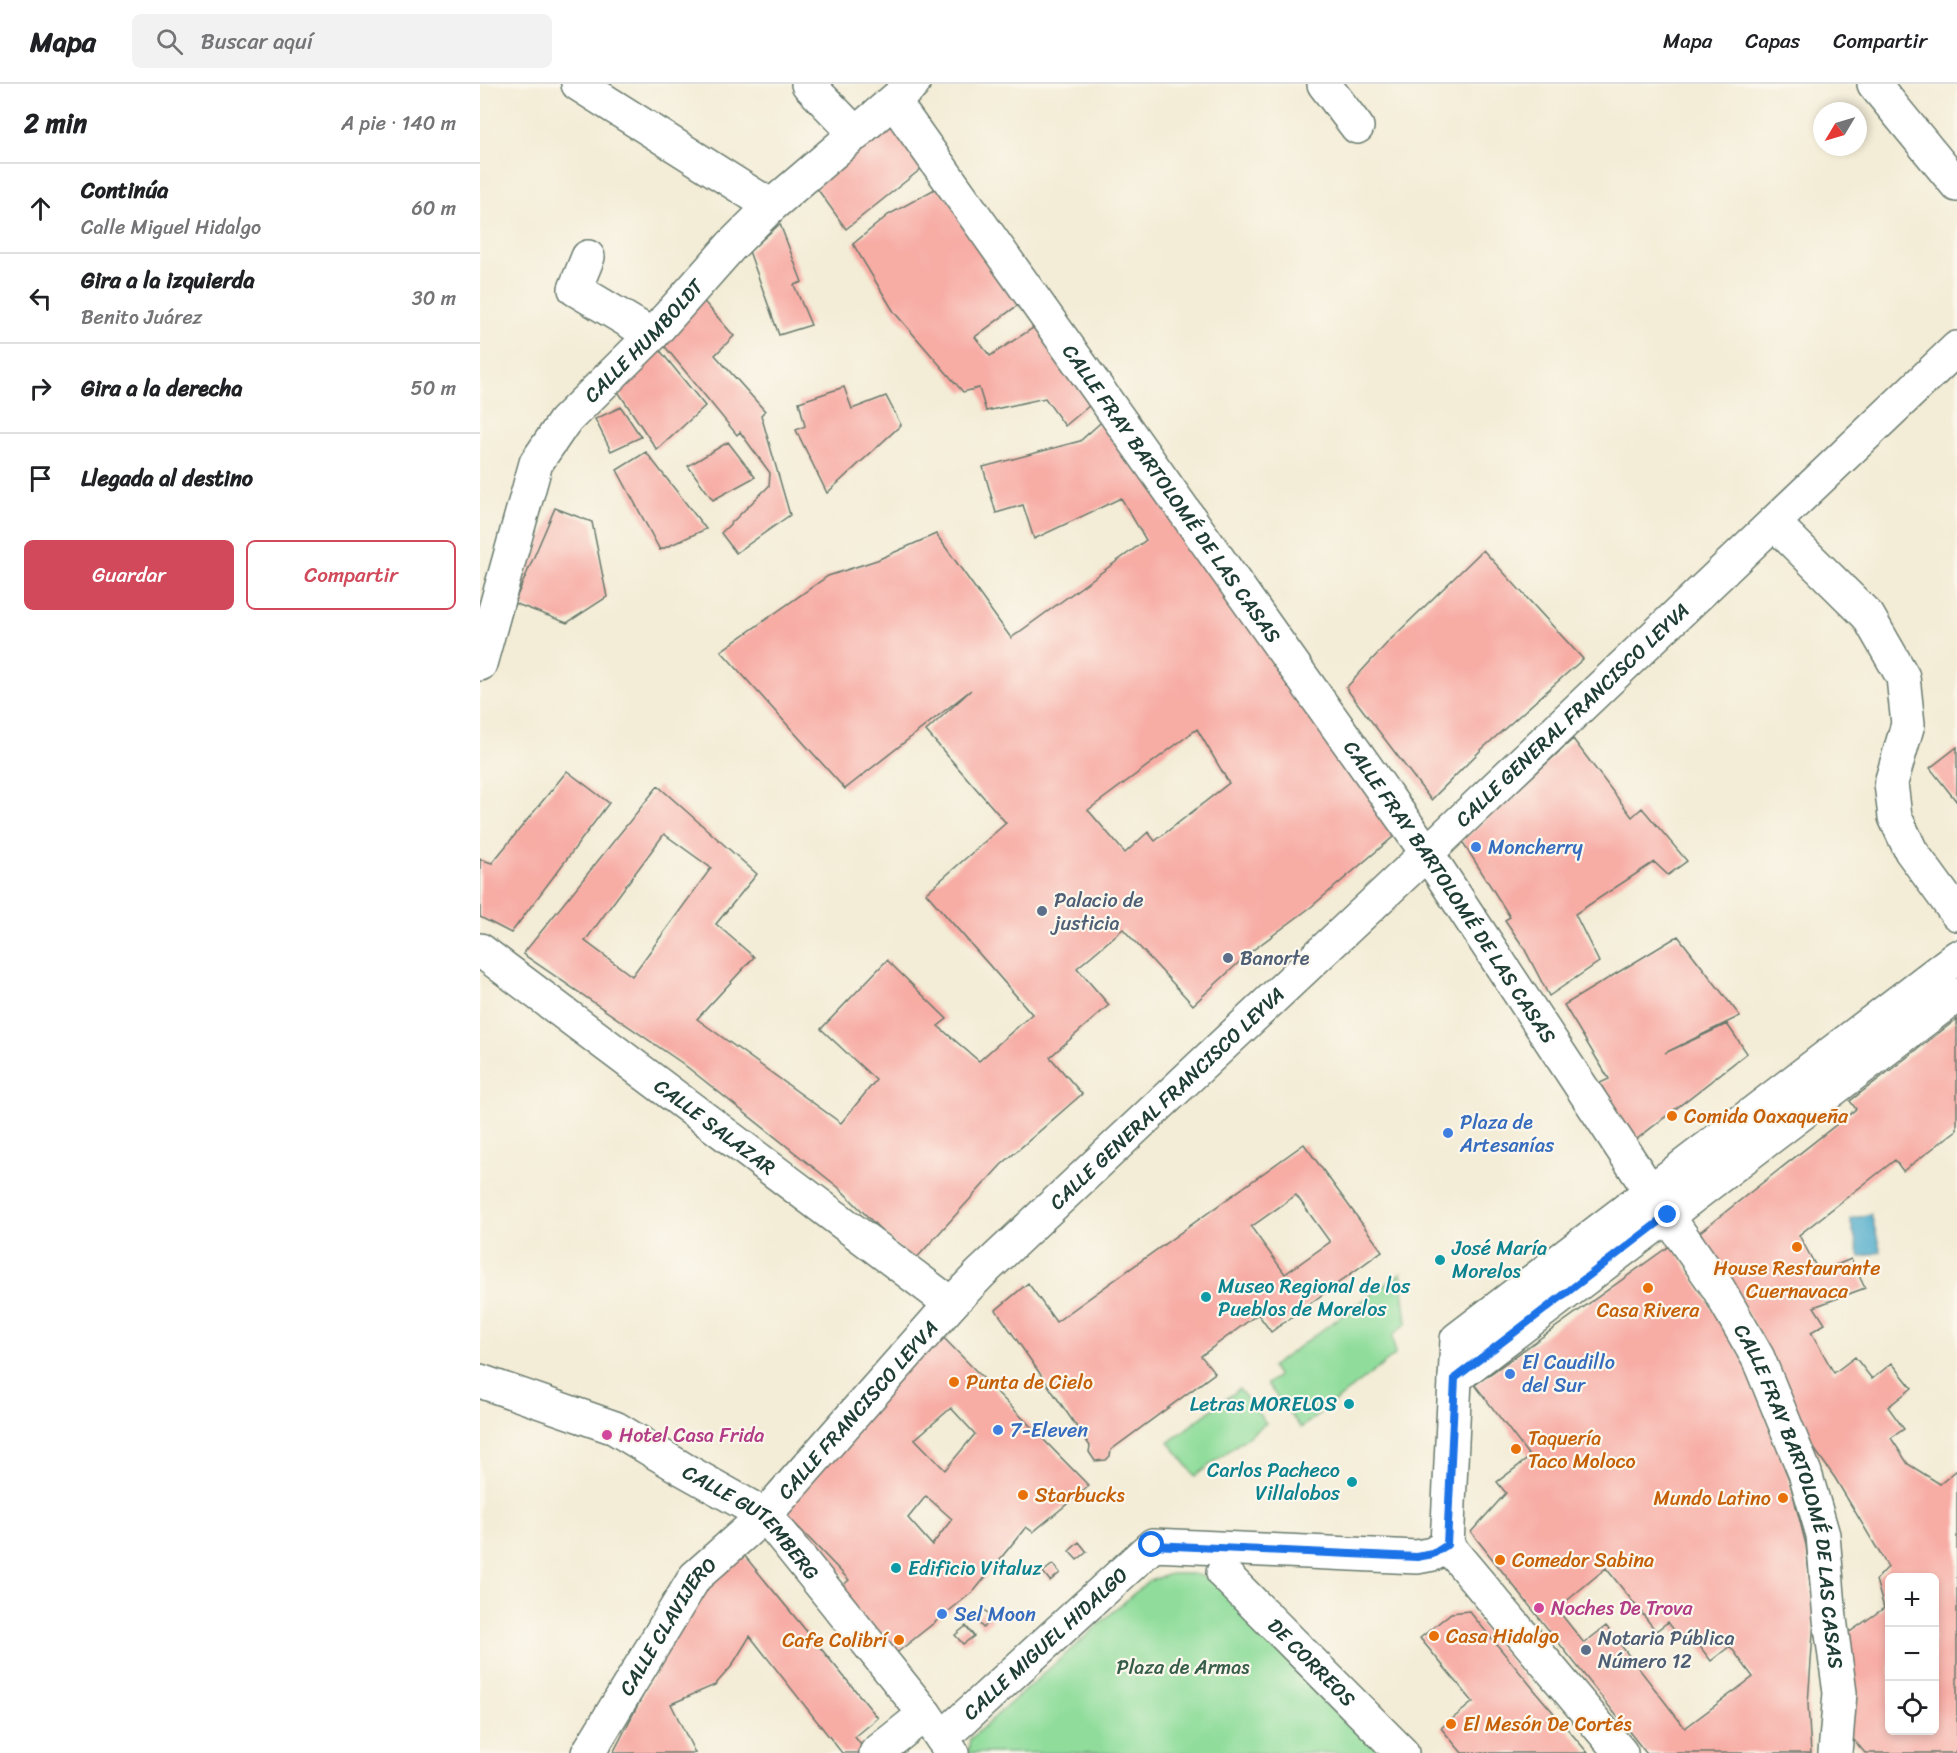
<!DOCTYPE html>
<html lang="es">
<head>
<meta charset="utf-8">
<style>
	:root { --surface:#fff; --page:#f2f2f2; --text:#202124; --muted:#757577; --line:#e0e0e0; --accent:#d1495b }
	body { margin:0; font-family:Sriracha,sans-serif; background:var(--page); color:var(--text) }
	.controls { position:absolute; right:18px; bottom:18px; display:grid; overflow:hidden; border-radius:9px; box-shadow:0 3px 9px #0003 }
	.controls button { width:54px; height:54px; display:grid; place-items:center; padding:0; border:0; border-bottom:2px solid var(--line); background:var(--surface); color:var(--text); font:30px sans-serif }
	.compass { position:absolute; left:1333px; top:18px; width:54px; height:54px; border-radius:50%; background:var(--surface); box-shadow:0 3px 9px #0003; rotate:232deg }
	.stop { position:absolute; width:18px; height:18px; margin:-14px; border:4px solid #1a73e8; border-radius:50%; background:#fff }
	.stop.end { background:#1a73e8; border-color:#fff; box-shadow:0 2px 6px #0008 }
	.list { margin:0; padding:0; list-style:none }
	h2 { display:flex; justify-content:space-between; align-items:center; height:78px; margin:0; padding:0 24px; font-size:26px }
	h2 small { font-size:20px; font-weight:400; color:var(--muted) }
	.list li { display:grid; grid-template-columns:39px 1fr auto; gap:18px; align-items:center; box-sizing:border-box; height:90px; padding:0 24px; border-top:2px solid var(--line) }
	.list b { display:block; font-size:22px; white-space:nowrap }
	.list p { margin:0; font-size:20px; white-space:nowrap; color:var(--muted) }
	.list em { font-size:20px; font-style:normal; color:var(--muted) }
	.actions { display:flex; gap:12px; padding:18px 24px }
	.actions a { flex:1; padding:14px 0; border:2px solid var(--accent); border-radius:9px; text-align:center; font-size:21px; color:var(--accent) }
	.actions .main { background:var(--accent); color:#fff }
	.icon { flex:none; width:33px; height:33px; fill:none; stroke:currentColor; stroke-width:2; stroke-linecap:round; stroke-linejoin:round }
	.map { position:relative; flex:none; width:1477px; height:1669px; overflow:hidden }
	header { display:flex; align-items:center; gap:36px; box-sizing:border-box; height:84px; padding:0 30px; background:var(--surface); border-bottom:2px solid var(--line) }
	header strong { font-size:28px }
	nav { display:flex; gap:33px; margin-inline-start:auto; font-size:21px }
	.search { width:420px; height:54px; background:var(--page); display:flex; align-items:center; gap:15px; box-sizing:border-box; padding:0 21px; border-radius:9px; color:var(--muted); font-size:22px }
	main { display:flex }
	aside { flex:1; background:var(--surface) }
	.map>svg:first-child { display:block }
	.green { fill:#90dd9b; stroke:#588d68; stroke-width:1.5 }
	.water { fill:#4baaca; stroke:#35747f; stroke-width:1.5 }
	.building { fill:#f7aca4; fill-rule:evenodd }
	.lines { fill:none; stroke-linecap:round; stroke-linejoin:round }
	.minor-casing { stroke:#697a6d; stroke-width:36 }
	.major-casing { stroke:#697a6d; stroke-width:36 }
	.minor { stroke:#fff; stroke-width:33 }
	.major { stroke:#fff; stroke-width:33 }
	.route { stroke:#1a73e8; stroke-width:8 }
	.shop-dot { fill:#3f7fe0; stroke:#fbf7ec; stroke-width:2 }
	.service-dot { fill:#5c6f8a; stroke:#fbf7ec; stroke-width:2 }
	.food-dot { fill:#e8710a; stroke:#fbf7ec; stroke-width:2 }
	.culture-dot { fill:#0f9aa8; stroke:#fbf7ec; stroke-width:2 }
	.hotel-dot { fill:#d1479c; stroke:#fbf7ec; stroke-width:2 }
	.labels { text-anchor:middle; stroke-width:4.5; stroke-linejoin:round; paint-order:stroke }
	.street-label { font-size:20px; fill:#1f3d34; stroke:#fbf7ec }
	.shop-label { font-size:20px; fill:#366cbe; stroke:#fbf7ec; text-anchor:start }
	.service-label { font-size:20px; fill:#4e5e75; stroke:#fbf7ec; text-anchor:start }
	.food-label { font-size:20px; fill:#c56008; stroke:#fbf7ec; text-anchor:start }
	.culture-label { font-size:20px; fill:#0d838f; stroke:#fbf7ec; text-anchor:start }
	.hotel-label { font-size:20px; fill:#b23c85; stroke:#fbf7ec; text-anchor:start }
	.park-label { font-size:20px; fill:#365d49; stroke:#fbf7ec }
</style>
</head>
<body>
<header>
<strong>Mapa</strong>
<div class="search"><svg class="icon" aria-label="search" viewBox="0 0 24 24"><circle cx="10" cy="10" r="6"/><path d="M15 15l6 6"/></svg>Buscar aquí</div>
<nav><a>Mapa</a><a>Capas</a><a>Compartir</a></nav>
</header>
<main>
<aside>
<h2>2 min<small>A pie · 140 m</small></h2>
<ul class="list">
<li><svg class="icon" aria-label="ahead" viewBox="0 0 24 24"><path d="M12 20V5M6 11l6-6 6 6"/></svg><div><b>Continúa</b><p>Calle Miguel Hidalgo</p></div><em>60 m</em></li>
<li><svg class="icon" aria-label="left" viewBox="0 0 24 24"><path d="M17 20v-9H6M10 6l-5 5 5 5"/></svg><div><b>Gira a la izquierda</b><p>Benito Juárez</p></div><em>30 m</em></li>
<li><svg class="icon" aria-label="right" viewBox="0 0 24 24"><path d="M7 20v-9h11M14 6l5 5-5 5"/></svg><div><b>Gira a la derecha</b></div><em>50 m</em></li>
<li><svg class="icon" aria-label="arrive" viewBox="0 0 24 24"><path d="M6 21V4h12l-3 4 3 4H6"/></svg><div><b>Llegada al destino</b></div></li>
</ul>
<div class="actions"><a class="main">Guardar</a><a>Compartir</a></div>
</aside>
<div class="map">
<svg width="1477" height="1669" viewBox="0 0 1477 1669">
	<rect width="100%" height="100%" fill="#fbf7ec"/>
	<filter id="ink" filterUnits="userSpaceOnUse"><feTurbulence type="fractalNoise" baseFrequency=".0167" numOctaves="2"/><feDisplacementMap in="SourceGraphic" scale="12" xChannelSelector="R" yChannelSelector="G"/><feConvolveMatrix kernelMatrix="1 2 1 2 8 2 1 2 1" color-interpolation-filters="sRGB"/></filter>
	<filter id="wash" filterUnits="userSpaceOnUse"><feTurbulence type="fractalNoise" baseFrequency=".008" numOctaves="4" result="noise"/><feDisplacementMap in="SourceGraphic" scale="24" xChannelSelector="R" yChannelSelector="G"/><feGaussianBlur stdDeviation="1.35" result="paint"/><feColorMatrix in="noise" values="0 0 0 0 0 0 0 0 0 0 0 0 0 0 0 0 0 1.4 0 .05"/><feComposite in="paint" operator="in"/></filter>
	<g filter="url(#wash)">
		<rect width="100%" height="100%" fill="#f3ecd6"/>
		<path class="green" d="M921,1189L927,1239L913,1251L915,1271L821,1344L787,1300L798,1292L791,1283Z
			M759,1305L786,1339L715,1392L689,1358Z
			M690,1490H713L738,1496L910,1669H488L490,1655L667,1498Z"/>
		<path class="water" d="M1391,1130L1401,1168L1380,1173L1370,1135Z"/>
		<g id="blocks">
			<path class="building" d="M409,39L446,81L366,145L336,103Z
				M462,101L546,215L495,253L510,272L559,240L616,316L585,342L565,314L506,327L499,304L483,308L414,228L373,160L408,131Z
				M300,140L322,198L314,201L331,241L299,251L269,167Z
				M220,213L254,252L235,271L285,327L281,331L310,431L256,469L241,449L289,402L290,389L260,348L257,351L178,254Z
				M174,259L225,322L177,366L135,303Z
				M364,303L372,325L406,312L421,341L347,409L316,346L325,342L319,318Z
				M141,323L161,353L131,367L115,335Z
				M628,332L920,747L831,823L769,869L713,921L643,845L597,884L629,921L570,973L602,1010L521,1081L433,1178L358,1103L202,979L43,870L178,702L277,790L236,840L274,873L217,935L361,1039L396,996L341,945L407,876L467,935L458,942L499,977L552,930L446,809L526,739L446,647L491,606L365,705L241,567L348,492L397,476L456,450L531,554L666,456L641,414L554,455L543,421L516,429L503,383L600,357ZM717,645L749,699L675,757L668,748L645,769L608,726ZM184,750L231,784L152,892L105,857Z
				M248,358L275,393L233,416L208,382Z
				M166,368L226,445L180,466L137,386Z
				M75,424L112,438L127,513L87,539L34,519Z
				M1003,466L1103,575L1002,665L951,716L866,604L910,556Z
				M1093,655L1152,733L1162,724L1207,777L1188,791L1174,778L1095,830L1119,878L1069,912L1044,864L1025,836L1030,833L982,757Z
				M1477,663V718L1450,684Z
				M87,687L129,719L31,849L0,833V775L12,779Z
				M1198,852L1260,932L1185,969L1247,940L1267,969L1153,1058L1120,999L1129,995L1084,921Z
				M1477,935V1046L1423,1087L1415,1076L1319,1151L1339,1188L1371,1175L1385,1204L1334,1223L1345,1240L1331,1248L1354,1289L1375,1273L1392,1295L1412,1279L1432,1304L1408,1323L1424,1345L1411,1354L1428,1380L1460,1400L1477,1386V1669H1385L1362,1642L1355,1550L1371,1547L1404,1524L1396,1496L1408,1483L1355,1394L1316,1339L1276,1244L1220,1148L1376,1025L1370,1017ZM1410,1494H1454V1646H1410Z
				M824,1060L902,1167L791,1248L778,1230L721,1272L735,1289L631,1366L630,1372L626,1376L615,1377L609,1368L610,1362L516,1226L548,1199L576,1238ZM816,1111L850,1158L805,1190L771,1143Z
				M1192,1160L1271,1287L1307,1387L1326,1461L1334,1535L1328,1620L1331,1669H1166L991,1448L1026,1409L1017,1398L1050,1373L995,1301ZM1126,1484L1176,1547L1188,1538L1202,1557L1211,1551L1231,1577L1250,1562L1273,1593L1205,1644L1126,1542L1104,1559L1077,1525Z
				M456,1246L609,1402L553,1448L546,1443L495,1506L414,1571L358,1506L369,1496L299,1423ZM471,1324L495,1350L465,1386L435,1355ZM446,1412L472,1435L452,1461L428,1434Z
				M599,1458L607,1468L597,1476L589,1467Z
				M259,1465L398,1634L375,1653L387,1669H362L270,1552L251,1583L235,1601L191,1620L215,1669H133L223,1495Z
				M573,1480L580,1489L570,1497L563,1488Z
				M505,1526L513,1535L503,1544L495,1534Z
				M989,1527L1061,1614L1108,1669H982L961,1644L993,1618L940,1554L971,1529Z
				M486,1542L494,1552L483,1560L475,1551Z"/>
		</g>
	</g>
	<g filter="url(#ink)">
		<use href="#blocks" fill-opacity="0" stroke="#697a6d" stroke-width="1.5"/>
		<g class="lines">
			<defs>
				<g id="minor">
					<path d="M98,0L291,122"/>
					<path d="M328,0L376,50"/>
					<path d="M844,0L877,43"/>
					<path d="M1394,0L1477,101"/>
					<path id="s1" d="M414,18L947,769L1170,1107L1238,1204L1278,1274L1325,1389L1343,1451L1350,1535L1360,1609L1355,1669"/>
					<path d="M108,173L95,205L172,251"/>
					<path d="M1294,439L1388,532L1423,593L1428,640L1411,699L1415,733L1431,767L1477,830"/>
					<path id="s2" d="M0,866L471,1220"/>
					<path d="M975,1294L1477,911"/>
					<path id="s3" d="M0,1297L135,1344L203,1385L285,1431L445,1630L472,1669"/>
					<path d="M967,1461L977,1255L1477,873"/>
					<path d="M967,1461L1141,1669"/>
					<path id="s4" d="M743,1489L922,1669"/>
					<path id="s5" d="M462,1654L673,1461L937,1473L953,1470L967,1461"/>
					<path id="s6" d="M108,1669L215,1493L285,1431L471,1220L501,1189L947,769L1477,264"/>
					<path d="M396,1669L445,1630"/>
				</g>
				<g id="major">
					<path id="s7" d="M0,580L56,379L84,338L172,251L251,162L291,122L433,0"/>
				</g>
			</defs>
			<use href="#minor" class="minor-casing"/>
			<use href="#major" class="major-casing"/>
			<use href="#minor" class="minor"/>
			<use href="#major" class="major"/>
		</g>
	</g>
	<g class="lines" filter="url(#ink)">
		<path class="route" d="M672,1461L937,1473L953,1470L967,1461L975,1294L1188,1131"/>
	</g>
	<g class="shop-dot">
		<circle cx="996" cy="763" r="6"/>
		<circle cx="968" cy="1049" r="6"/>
		<circle cx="1030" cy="1290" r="6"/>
		<circle cx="518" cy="1346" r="6"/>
		<circle cx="462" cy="1530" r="6"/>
	</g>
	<g class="service-dot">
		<circle cx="562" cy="827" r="6"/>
		<circle cx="748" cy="874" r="6"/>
		<circle cx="1106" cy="1566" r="6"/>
	</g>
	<g class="food-dot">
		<circle cx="1192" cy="1032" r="6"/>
		<circle cx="1317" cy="1163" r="6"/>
		<circle cx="1168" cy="1204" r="6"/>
		<circle cx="474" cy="1298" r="6"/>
		<circle cx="1036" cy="1365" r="6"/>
		<circle cx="543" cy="1411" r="6"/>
		<circle cx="1303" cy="1414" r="6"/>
		<circle cx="1020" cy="1476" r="6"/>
		<circle cx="954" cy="1552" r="6"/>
		<circle cx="419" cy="1556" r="6"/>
		<circle cx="971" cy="1640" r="6"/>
	</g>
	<g class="culture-dot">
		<circle cx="960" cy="1176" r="6"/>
		<circle cx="726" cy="1213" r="6"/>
		<circle cx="869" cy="1320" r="6"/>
		<circle cx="872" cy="1398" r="6"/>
		<circle cx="416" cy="1484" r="6"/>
	</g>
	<g class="hotel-dot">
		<circle cx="127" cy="1351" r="6"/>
		<circle cx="1059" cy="1524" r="6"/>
	</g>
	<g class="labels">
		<g class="street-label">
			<text dy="7" stroke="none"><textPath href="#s7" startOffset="372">CALLE HUMBOLDT</textPath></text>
			<text dy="7" stroke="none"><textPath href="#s1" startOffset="480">CALLE FRAY BARTOLOMÉ DE LAS CASAS</textPath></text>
			<text dy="7" stroke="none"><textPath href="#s6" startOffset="1437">CALLE GENERAL FRANCISCO LEYVA</textPath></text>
			<text dy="7" stroke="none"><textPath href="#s1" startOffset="966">CALLE FRAY BARTOLOMÉ DE LAS CASAS</textPath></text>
			<text dy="7" stroke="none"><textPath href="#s6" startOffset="879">CALLE GENERAL FRANCISCO LEYVA</textPath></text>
			<text dy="7" stroke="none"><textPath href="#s2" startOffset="294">CALLE SALAZAR</textPath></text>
			<text dy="7" stroke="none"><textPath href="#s6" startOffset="440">CALLE FRANCISCO LEYVA</textPath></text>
			<text dy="7" stroke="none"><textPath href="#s1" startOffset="1668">CALLE FRAY BARTOLOMÉ DE LAS CASAS</textPath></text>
			<text dy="7" stroke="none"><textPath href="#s3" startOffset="310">CALLE GUTEMBERG</textPath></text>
			<text dy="7" stroke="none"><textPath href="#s6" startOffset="150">CALLE CLAVIJERO</textPath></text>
			<text dy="7" stroke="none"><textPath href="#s5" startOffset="140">CALLE MIGUEL HIDALGO</textPath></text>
			<text dy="7" stroke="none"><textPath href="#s4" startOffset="126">DE CORREOS</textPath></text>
		</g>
		<g class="shop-label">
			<text x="1008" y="770">Moncherry</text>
			<text x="980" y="1045">Plaza de<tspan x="980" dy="23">Artesanías</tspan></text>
			<text x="1042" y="1285">El Caudillo<tspan x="1042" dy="23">del Sur</tspan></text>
			<text x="530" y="1353">7-Eleven</text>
			<text x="474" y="1537">Sel Moon</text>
		</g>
		<g class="service-label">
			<text x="574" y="823">Palacio de<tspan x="574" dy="23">justicia</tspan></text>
			<text x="760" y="881">Banorte</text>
			<text x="1118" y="1561">Notaria Pública<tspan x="1118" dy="23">Número 12</tspan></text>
		</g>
		<g class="food-label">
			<text x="1204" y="1039">Comida Oaxaqueña</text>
			<text x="1317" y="1191" text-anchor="middle">House Restaurante<tspan x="1317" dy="23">Cuernavaca</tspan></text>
			<text x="1168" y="1233" text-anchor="middle">Casa Rivera</text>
			<text x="486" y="1305">Punta de Cielo</text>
			<text x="1048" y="1361">Taquería<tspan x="1048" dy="23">Taco Moloco</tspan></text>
			<text x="555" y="1418">Starbucks</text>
			<text x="1291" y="1421" text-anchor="end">Mundo Latino</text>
			<text x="1032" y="1483">Comedor Sabina</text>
			<text x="966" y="1559">Casa Hidalgo</text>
			<text x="407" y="1563" text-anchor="end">Cafe Colibrí</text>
			<text x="983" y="1647">El Mesón De Cortés</text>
		</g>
		<g class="culture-label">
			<text x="972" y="1171">José María<tspan x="972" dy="23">Morelos</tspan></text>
			<text x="738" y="1209">Museo Regional de los<tspan x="738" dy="23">Pueblos de Morelos</tspan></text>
			<text x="857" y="1327" text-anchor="end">Letras MORELOS</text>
			<text x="860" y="1393" text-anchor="end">Carlos Pacheco<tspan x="860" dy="23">Villalobos</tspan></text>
			<text x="428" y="1491">Edificio Vitaluz</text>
		</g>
		<g class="hotel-label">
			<text x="139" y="1358">Hotel Casa Frida</text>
			<text x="1071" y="1531">Noches De Trova</text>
		</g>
		<g class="park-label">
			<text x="703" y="1590">Plaza de Armas</text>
		</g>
	</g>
</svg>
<div class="controls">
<button>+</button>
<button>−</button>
<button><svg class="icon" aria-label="locate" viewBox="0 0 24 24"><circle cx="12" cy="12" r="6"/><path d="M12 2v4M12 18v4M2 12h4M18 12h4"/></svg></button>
</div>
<svg class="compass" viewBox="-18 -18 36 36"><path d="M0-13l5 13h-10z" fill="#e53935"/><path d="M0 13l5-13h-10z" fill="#757577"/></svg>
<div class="stop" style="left:672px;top:1461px"></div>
<div class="stop end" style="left:1188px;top:1131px"></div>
</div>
</main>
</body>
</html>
